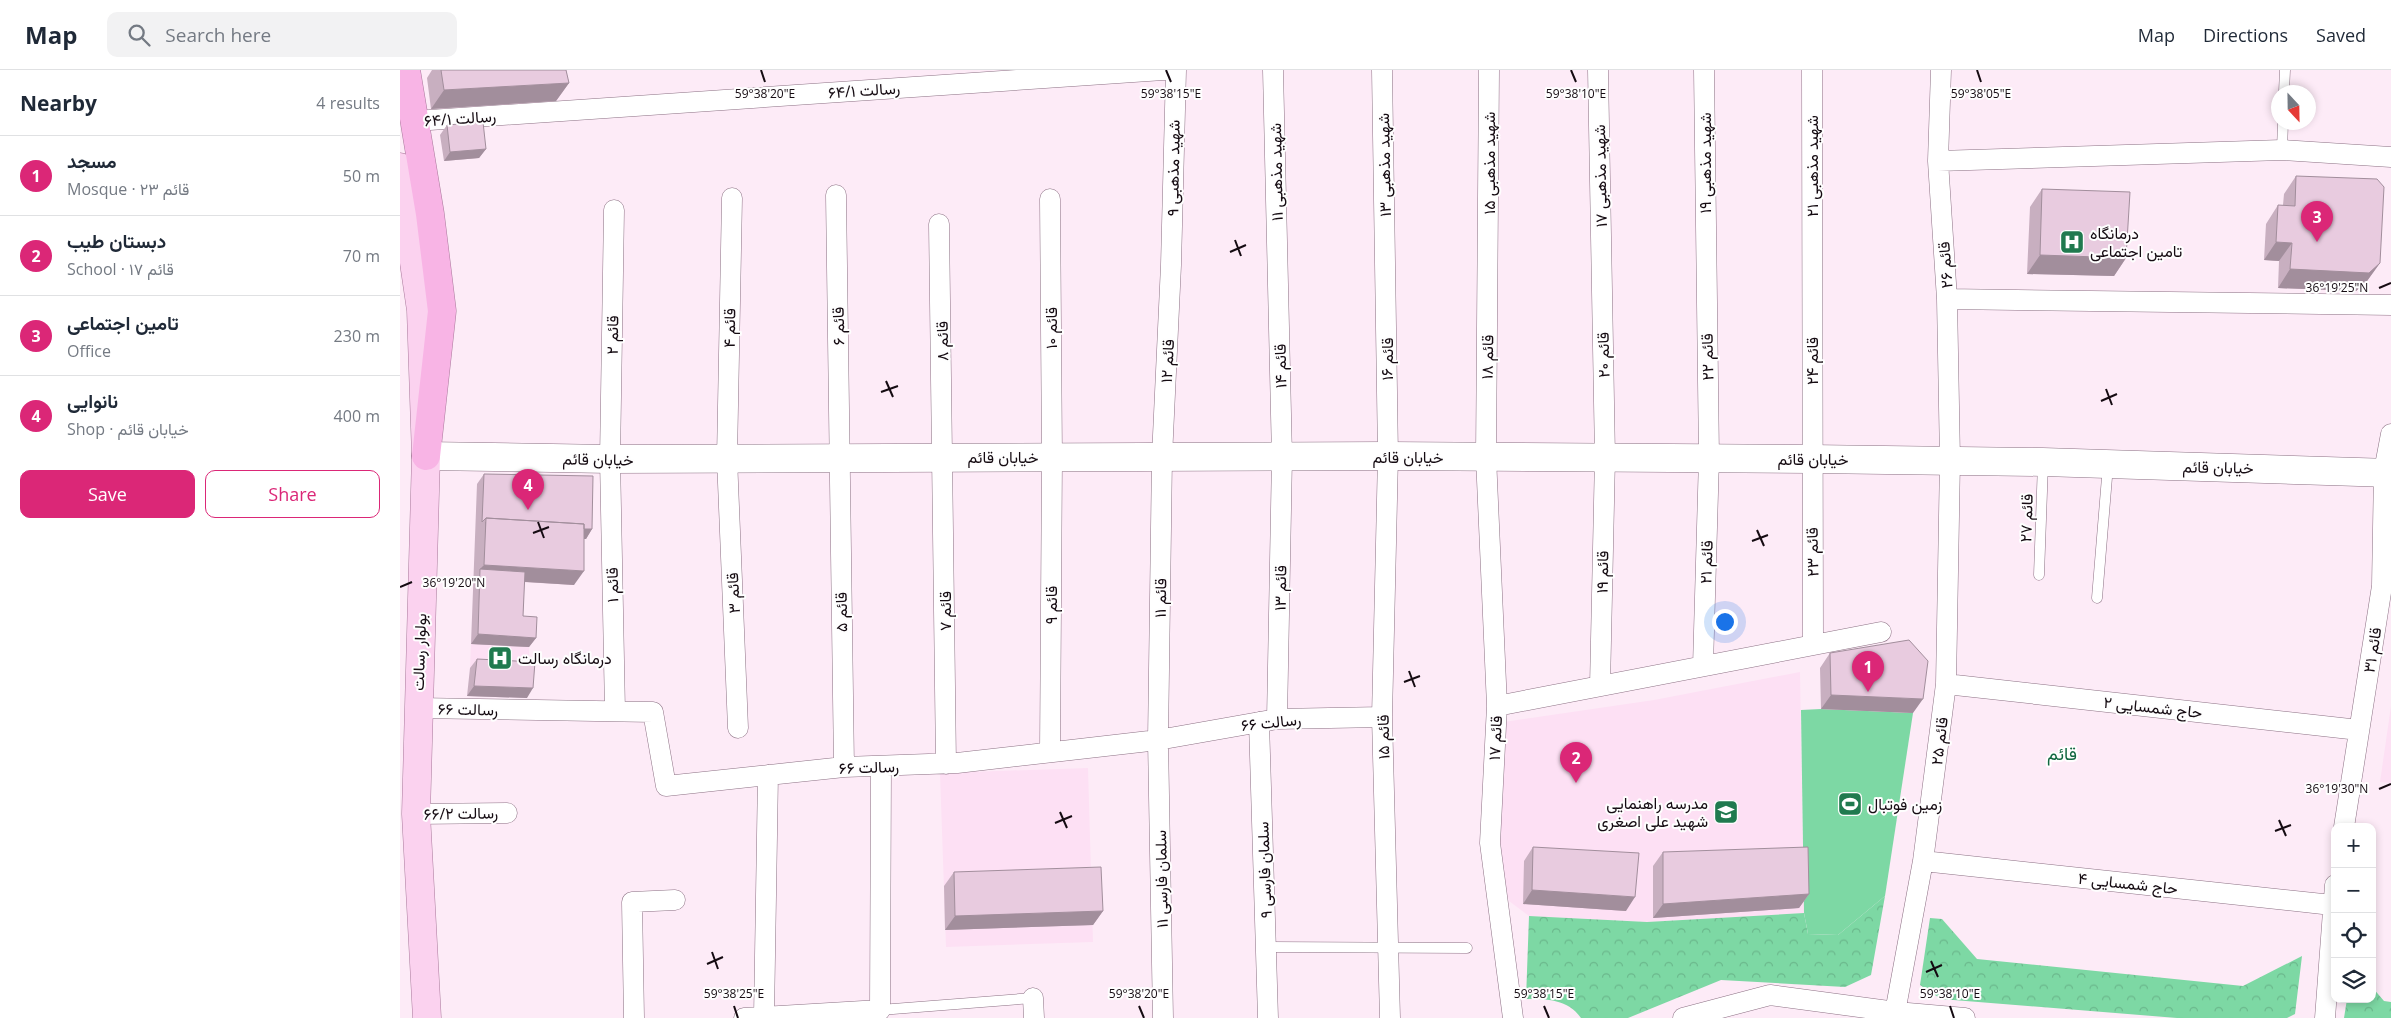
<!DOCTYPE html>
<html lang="en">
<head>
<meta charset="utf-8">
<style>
	:root { --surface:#fff; --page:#f2f2f3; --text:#1f2937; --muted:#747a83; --line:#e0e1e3; --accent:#db2777 }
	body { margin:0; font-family:"Open Sans",Vazirmatn,sans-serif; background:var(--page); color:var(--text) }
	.controls { position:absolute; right:15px; bottom:15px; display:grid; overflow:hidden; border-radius:10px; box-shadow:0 2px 8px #0003 }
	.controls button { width:45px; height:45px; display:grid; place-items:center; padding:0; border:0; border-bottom:1px solid var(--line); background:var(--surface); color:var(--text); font:25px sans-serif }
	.compass { position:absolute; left:1871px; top:15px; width:45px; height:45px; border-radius:50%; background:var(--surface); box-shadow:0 2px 8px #0003; rotate:158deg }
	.you { position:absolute; left:1324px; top:551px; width:18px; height:18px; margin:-12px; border:4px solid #fff; border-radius:50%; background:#1a73e8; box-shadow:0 0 0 8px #1a73e833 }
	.badge { display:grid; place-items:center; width:32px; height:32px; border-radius:50%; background:var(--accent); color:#fff; font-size:16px; font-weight:700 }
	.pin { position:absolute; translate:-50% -41px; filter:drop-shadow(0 1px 2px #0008) }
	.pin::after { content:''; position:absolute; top:26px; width:18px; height:15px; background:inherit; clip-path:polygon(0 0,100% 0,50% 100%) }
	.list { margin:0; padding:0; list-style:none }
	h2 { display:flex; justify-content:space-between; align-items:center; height:65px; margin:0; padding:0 20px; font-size:21px }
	h2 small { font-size:16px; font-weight:400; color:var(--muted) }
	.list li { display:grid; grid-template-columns:32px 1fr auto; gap:15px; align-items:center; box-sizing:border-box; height:80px; padding:0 20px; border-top:1px solid var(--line) }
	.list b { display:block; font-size:19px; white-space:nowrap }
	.list p { margin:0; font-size:16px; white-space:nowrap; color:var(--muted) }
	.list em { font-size:16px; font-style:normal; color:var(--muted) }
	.actions { display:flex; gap:10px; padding:15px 20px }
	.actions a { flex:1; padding:11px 0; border:1px solid var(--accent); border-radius:10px; text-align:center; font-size:18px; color:var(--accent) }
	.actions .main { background:var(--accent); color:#fff }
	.icon { flex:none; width:28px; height:28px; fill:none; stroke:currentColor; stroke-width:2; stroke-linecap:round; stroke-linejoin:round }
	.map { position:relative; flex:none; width:1991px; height:948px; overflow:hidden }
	header { display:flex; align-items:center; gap:30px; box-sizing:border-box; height:70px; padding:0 25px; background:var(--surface); border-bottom:1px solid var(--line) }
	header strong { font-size:24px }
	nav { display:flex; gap:28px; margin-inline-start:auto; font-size:18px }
	.search { width:350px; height:45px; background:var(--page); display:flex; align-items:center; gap:12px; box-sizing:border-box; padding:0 18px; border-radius:10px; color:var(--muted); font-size:19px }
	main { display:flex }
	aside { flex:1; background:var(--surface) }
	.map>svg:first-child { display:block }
	.built { fill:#fde0f4 }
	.park { fill:url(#park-crowns) }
	.pitch { fill:#7dd8a4 }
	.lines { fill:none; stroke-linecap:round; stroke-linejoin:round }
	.lane-casing { stroke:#8c7184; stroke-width:11 }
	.street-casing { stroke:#8c7184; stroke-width:21 }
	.secondary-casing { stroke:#8c7184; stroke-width:29 }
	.primary-casing { stroke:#a9799b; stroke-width:29 }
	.highway-casing { stroke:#a9799b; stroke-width:29 }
	.lane { stroke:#fff; stroke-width:10 }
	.street { stroke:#fff; stroke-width:20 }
	.secondary { stroke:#fff; stroke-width:28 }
	.primary { stroke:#fbd2ef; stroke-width:28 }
	.highway { stroke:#f8b4e5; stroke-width:28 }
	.wall { fill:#c8afc0 }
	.shaded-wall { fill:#a28e9c }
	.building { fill:#e8cbdf; stroke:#a28e9c }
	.ticks { fill:none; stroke:#150b12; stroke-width:2 }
	.labels { text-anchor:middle; stroke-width:4; stroke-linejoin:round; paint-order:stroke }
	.street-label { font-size:16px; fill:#150b12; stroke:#fefefe }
	.poi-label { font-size:16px; fill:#150b12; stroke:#fefefe; text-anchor:start }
	.neighbourhood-label { font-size:18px; fill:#116740; stroke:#fefefe }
	.ticks-label { font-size:12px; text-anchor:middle; fill:#150b12; stroke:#fefefe; stroke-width:4; stroke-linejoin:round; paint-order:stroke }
</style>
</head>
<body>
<header>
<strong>Map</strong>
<div class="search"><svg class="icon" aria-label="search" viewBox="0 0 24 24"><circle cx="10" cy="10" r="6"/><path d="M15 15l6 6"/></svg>Search here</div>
<nav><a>Map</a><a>Directions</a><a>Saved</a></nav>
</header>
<main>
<aside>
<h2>Nearby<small>4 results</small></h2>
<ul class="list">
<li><span class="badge">1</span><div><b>مسجد</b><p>Mosque · قائم ۲۳</p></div><em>50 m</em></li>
<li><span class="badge">2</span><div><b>دبستان طیب</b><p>School · قائم ۱۷</p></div><em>70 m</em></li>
<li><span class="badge">3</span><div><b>تامین اجتماعی</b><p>Office</p></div><em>230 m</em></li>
<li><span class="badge">4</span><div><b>نانوایی</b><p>Shop · خیابان قائم</p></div><em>400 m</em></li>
</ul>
<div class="actions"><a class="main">Save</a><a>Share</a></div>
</aside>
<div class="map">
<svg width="1991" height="948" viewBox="0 0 1991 948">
	<defs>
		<pattern id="park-crowns" width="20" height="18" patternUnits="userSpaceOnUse" patternTransform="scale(1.25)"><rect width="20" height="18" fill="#7dd8a4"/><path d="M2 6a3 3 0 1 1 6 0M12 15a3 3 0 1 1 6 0" fill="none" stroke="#6bb88c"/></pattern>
	</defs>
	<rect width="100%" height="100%" fill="#fdebf7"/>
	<path class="built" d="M71,574L129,577V601L70,598Z
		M1400,602L1404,843L1247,852L1129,846L1109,831L1097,773L1103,652L1254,630Z
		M1991,636V713L1980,712Z
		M688,698L693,872L546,877L540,703Z"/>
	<path class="park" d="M1485,826L1471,905L1445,917L1321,910L1228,948H1181C1168,929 1147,929 1126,929L1129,846L1247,852L1404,843L1408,864L1438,865Z
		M1530,848L1542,849L1577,889L1843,916L1902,886L1895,944L1887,948H1777L1541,929L1520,915Z
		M1972,917L1984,931L1991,932V948H1944L1947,929H1972Z"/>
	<path class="pitch" d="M1421,639L1513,643L1485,826L1438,865L1408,864L1404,843L1401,640Z"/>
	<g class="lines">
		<defs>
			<path id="lane" d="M1884,22L1885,0
				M1882,80L1883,52
				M1639,505L1643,393
				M1697,528L1708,395
				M866,877L1067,878
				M480,940L633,928"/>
			<path id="street" d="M873,0L882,387L877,649
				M982,0L988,386L982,647L990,948
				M1089,0L1086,387L1097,636L1090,773L1113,948
				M1198,0L1205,387L1200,616
				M1412,0L1413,575
				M15,51L763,0
				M1538,91L1882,80L1991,87
				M436,125L444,697
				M332,128L327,388L338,658
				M650,129L652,387L650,682
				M214,140L210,389L215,641
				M539,154L546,694
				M1547,229L1991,235
				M1303,596L1309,388L1304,0
				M1546,614L1959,660
				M1097,636L1481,562
				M17,638L253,642L266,716L444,697L557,693L758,670L877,649L982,647
				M859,652L868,948
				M16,744L107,743
				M1944,757L1982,516L1984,401L1991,364
				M1523,791L1932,835
				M633,928L634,948
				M364,946L368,705
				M234,948L232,832L275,830
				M344,948L480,940L481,696
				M763,948L758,670L762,387L771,195L776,0
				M1283,948L1370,925L1496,942L1565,948
				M1494,948L1523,791L1546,614L1550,390L1547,229L1538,91L1541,0
				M1925,948L1935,815"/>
			<path id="secondary" d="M26,386L210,389L988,386L1411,389L1643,392L1991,403"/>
			<path id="primary" d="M0,97L21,240L26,386L16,744L27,948"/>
			<path id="highway" d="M6,0L30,144L42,241L26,386"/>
		</defs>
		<use href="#lane" class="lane-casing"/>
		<use href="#street" class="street-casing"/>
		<use href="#secondary" class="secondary-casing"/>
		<use href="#primary" class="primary-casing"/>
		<use href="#highway" class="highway-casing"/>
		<use href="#lane" class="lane"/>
		<use href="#street" class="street"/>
		<use href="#secondary" class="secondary"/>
		<use href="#primary" class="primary"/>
		<use href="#highway" class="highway"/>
	</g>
	<path class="wall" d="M32,0H166L169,13L156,31L31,39L27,8Z
		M47,55L86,79L79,88L44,91L40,65Z
		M1896,106L1980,193L1967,211L1956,221L1878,218L1879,191L1864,190L1866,154L1878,135H1883L1884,124Z
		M1642,119L1726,188L1714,206L1627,204L1630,137Z
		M84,404L192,459L186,469H184L174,515L124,512L123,546L136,568L129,577L71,574L77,414Z
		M1430,583L1513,643L1421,639L1420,598Z
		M77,589L127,628L67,626L70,598Z
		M1133,777L1226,841L1123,834L1124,791Z
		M1263,782L1409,824L1399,838L1253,848V796Z
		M554,802L703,841L693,855L545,860L544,816Z"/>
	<path class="shaded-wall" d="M169,13L156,31L31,39L44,20Z
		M86,79L79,88L44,91L50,82Z
		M1876,172L1892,173L1879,191L1864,190Z
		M1640,185L1726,188L1714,206L1627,204Z
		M1980,193L1967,211L1956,221L1878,218L1890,199Z
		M85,452L192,459L186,469L85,462Z
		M84,495L184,501L174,515L80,509V499Z
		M78,564L136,568L129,577L71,574Z
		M74,616L133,618L127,628L67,626Z
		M1431,625L1523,629L1513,643L1421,639Z
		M1132,820L1235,827L1226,841L1123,834Z
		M1409,824L1399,838L1253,848L1263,834Z
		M703,841L693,855L545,860L555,846Z"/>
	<path class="building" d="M41,0H166L169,13L44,20Z
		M83,52L86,79L50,82L47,55Z
		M1896,106L1977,109L1984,117L1980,193L1969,203L1890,199L1892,173L1876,172L1878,135L1895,136Z
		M1642,119L1730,122L1726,188L1640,185Z
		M84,404L193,406L192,459H184V454L86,448L82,452Z
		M86,448L184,454V501L84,495Z
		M80,499L125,502L123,546L137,547L136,568L78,564Z
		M1509,570L1528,591L1523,629L1431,625L1430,583Z
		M77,589L135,592L133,618L74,616Z
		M1133,777L1239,783L1235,827L1132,820Z
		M1408,777L1409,824L1263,834V782Z
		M701,797L703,841L555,846L554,802Z"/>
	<path class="ticks" d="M361,0L365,12M766,0L771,12M1171,0L1176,12M1577,0L1581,12M835,170L841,186M830,182L846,175M1979,218L1991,213M486,311L493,327M1706,319L1712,335M481,322L498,316M1701,331L1717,324M138,452L144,468M1357,460L1364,476M133,463L149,457M1352,471L1368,465M0,517L12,512M1009,601L1015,617M1004,612L1020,606M1979,719L1991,714M660,742L667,758M1879,750L1886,766M655,753L672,746M1875,761L1891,755M312,882L318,899M1531,891L1538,907M307,894L323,887M1526,902L1542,895M334,936L338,948M739,936L744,948M1144,936L1149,948M1550,936L1554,948"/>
	<defs>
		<symbol id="hospital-square" viewBox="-11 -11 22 22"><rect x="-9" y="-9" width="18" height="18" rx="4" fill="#207a4f" stroke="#fefefe"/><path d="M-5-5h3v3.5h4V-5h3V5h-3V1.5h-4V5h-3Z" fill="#fff"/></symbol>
		<symbol id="stadium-square" viewBox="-11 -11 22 22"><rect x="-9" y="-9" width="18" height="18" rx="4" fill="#207a4f" stroke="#fefefe"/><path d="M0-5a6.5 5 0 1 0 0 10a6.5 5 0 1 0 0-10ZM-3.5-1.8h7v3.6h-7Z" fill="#fff"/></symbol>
		<symbol id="school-square" viewBox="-11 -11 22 22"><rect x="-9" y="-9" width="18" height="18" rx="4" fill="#207a4f" stroke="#fefefe"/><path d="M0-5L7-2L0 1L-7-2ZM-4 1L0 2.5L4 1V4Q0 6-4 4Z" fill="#fff"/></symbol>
	</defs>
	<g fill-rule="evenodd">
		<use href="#hospital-square" x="1658" y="158" width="28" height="28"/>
		<use href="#hospital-square" x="86" y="574" width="28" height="28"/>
		<use href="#stadium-square" x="1436" y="720" width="28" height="28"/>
		<use href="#school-square" x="1312" y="728" width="28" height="28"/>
	</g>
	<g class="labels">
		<g class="street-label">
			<text transform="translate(464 20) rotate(-4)" y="6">رسالت ۶۴/۱</text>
			<text transform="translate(60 48) rotate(-4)" y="6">رسالت ۶۴/۱</text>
			<text transform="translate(1089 93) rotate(-90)" y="6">شهید مذهبی ۱۵</text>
			<text transform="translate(1305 93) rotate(-90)" y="6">شهید مذهبی ۱۹</text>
			<text transform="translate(984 95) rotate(-91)" y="6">شهید مذهبی ۱۳</text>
			<text transform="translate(1412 96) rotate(-90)" y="6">شهید مذهبی ۲۱</text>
			<text transform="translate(773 98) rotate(-89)" y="6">شهید مذهبی ۹</text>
			<text transform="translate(876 102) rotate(-91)" y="6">شهید مذهبی ۱۱</text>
			<text transform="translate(1200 106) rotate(-91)" y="6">شهید مذهبی ۱۷</text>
			<text transform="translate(1545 195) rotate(-94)" y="6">قائم ۲۶</text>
			<text transform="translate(438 256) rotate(-91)" y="6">قائم ۶</text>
			<text transform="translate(329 258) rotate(-89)" y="6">قائم ۴</text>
			<text transform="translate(651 258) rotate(-90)" y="6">قائم ۱۰</text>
			<text transform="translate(212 265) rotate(-89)" y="6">قائم ۲</text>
			<text transform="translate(542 271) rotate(-91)" y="6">قائم ۸</text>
			<text transform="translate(1203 285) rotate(-91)" y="6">قائم ۲۰</text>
			<text transform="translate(1087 287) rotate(-89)" y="6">قائم ۱۸</text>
			<text transform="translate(1307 287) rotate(-91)" y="6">قائم ۲۲</text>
			<text transform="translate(987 289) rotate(-90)" y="6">قائم ۱۶</text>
			<text transform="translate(767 291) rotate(-87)" y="6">قائم ۱۲</text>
			<text transform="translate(1412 291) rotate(-90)" y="6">قائم ۲۴</text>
			<text transform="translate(880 296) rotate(-91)" y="6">قائم ۱۴</text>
			<text x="603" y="393">خیابان قائم</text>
			<text x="1008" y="393">خیابان قائم</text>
			<text transform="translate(198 389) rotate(1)" y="6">خیابان قائم</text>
			<text x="1413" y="395">خیابان قائم</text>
			<text transform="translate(1818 397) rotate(1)" y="6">خیابان قائم</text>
			<text transform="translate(1626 448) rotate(-88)" y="6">قائم ۲۷</text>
			<text transform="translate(1412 482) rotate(-91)" y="6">قائم ۲۳</text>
			<text transform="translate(1306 492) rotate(-88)" y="6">قائم ۲۱</text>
			<text transform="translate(1202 502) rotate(-89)" y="6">قائم ۱۹</text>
			<text transform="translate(212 515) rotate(-91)" y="6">قائم ۱</text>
			<text transform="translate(880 518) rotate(-89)" y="6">قائم ۱۳</text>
			<text transform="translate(333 523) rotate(-93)" y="6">قائم ۳</text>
			<text transform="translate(760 528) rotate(-89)" y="6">قائم ۱۱</text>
			<text transform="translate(651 535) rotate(-90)" y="6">قائم ۹</text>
			<text transform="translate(545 541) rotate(-90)" y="6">قائم ۷</text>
			<text transform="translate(441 542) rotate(-91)" y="6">قائم ۵</text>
			<text transform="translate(1972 580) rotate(-81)" y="6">قائم ۳۱</text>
			<text transform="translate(19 582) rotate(-88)" y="6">بولوار رسالت</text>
			<text transform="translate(1753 637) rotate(6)" y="6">حاج شمسایی ۲</text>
			<text transform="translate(68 639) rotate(1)" y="6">رسالت ۶۶</text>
			<text transform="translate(871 652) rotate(-6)" y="6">رسالت ۶۶</text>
			<text transform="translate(983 667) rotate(-91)" y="6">قائم ۱۵</text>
			<text transform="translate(1095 668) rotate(-87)" y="6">قائم ۱۷</text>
			<text transform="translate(1539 671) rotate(-83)" y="6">قائم ۲۵</text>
			<text transform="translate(469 697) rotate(-2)" y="6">رسالت ۶۶</text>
			<text transform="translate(61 743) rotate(-1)" y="6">رسالت ۶۶/۲</text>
			<text transform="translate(864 800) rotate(-92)" y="6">سلمان فارسی ۹</text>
			<text transform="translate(761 809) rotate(-91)" y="6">سلمان فارسی ۱۱</text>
			<text transform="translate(1728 813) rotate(6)" y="6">حاج شمسایی ۴</text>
		</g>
		<g class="poi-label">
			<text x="1690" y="169">درمانگاه<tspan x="1690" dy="18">تامین اجتماعی</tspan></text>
			<text x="118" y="594">درمانگاه رسالت</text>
			<text x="1308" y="739" text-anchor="end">مدرسه راهنمایی<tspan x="1308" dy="18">شهید علی اصغری</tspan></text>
			<text x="1468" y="740">زمین فوتبال</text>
		</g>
		<g class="neighbourhood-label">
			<text x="1662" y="690">قائم</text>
		</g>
	</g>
	<g class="ticks-label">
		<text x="1581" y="28">59°38'05"E</text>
		<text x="365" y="28">59°38'20"E</text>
		<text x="771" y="28">59°38'15"E</text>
		<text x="1176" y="28">59°38'10"E</text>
		<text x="1937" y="222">36°19'25"N</text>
		<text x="54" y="517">36°19'20"N</text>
		<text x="1937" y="723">36°19'30"N</text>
		<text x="334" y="928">59°38'25"E</text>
		<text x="739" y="928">59°38'20"E</text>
		<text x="1144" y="928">59°38'15"E</text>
		<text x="1550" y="928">59°38'10"E</text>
	</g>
</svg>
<div class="controls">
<button>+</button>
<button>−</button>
<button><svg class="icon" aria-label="locate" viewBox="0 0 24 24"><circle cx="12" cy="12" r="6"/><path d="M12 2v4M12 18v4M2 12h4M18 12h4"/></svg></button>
<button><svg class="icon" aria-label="layers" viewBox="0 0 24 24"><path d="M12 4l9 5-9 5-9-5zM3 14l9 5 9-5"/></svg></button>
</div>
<svg class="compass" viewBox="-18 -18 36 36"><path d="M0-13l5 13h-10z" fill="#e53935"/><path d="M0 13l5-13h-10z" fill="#747a83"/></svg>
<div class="you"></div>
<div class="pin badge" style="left:1468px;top:622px">1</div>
<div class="pin badge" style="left:1176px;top:713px">2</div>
<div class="pin badge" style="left:1917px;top:172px">3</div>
<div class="pin badge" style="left:128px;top:440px">4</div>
</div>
</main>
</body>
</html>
